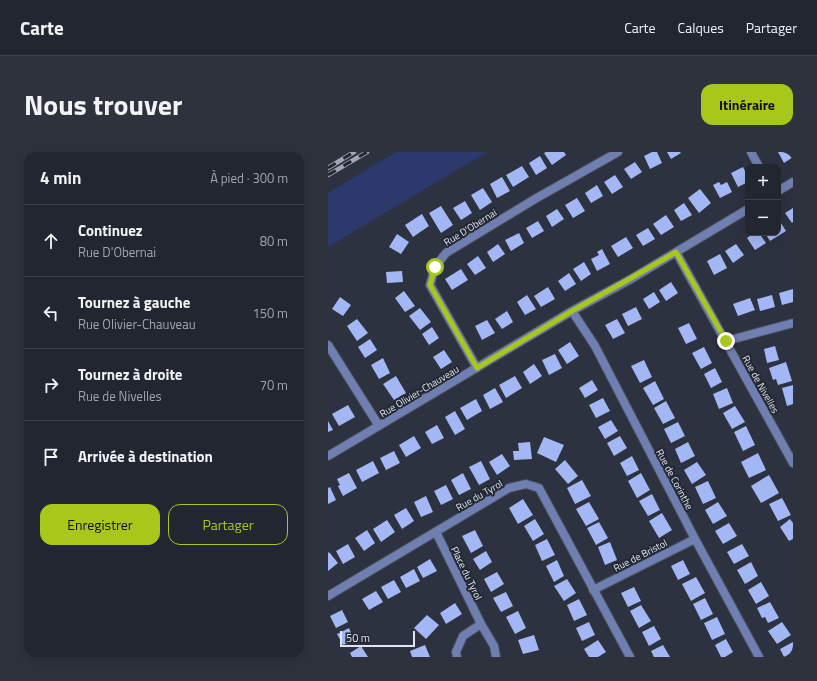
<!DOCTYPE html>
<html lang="fr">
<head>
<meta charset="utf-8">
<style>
	:root { --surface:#222630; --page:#2e323c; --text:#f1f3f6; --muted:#a2a5ab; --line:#3f434c; --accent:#a8c71b }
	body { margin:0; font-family:"Titillium Web",sans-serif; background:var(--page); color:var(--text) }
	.controls { position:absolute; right:12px; top:12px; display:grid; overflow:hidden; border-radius:8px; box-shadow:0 4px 16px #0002 }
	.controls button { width:36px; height:36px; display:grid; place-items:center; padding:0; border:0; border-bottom:1px solid var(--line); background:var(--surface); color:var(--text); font:20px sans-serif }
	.scale { position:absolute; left:12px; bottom:10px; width:75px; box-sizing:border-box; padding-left:4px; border:2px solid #e2e5ee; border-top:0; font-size:11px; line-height:14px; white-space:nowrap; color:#e2e5ee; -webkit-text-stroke:3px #232835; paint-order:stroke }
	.stop { position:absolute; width:12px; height:12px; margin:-9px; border:3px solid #a8c71b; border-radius:50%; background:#fff }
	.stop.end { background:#a8c71b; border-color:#fff; box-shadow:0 1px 4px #0008 }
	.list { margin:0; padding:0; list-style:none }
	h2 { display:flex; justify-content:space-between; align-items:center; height:52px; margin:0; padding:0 16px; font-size:17px }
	h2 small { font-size:13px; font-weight:400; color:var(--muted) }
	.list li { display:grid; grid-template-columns:26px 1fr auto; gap:12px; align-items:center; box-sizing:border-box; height:72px; padding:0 16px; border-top:1px solid var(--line) }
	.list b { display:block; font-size:15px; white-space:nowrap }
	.list p { margin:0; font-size:13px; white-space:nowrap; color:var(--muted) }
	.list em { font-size:13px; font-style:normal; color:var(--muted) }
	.actions { display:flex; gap:8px; padding:12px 16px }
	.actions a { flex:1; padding:9px 0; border:1px solid var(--accent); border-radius:12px; text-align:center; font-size:14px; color:var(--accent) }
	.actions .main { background:var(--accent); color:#111 }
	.icon { flex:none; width:22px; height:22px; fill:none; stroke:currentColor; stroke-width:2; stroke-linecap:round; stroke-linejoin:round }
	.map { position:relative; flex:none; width:465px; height:505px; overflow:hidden; border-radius:12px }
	header { display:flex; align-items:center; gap:24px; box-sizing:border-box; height:56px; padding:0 20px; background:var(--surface); border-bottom:1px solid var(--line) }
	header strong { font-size:19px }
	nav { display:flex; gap:22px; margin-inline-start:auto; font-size:14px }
	.intro { display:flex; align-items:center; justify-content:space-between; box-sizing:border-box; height:96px; padding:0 24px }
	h1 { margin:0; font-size:28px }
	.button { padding:10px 18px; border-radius:12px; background:var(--accent); color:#111; font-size:14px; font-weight:700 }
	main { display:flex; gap:24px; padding:0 24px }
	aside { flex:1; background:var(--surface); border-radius:12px; box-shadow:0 4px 16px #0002 }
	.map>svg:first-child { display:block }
	.green { fill:#2c396d }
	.building { fill:#a3b7f4 }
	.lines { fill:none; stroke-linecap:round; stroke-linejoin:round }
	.minor-casing { stroke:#4a4f5c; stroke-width:10 }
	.minor { stroke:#707fb1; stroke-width:8 }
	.rail-casing { stroke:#a3a7b2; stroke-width:4.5 }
	.rail { stroke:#232835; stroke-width:3; stroke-dasharray:9; stroke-linecap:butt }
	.route { stroke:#a8c71b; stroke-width:5 }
	.labels { text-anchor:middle; stroke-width:4; stroke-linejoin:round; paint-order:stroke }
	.street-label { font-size:10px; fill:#e2e5ee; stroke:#232835 }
</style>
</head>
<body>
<header>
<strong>Carte</strong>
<nav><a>Carte</a><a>Calques</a><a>Partager</a></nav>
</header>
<div class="intro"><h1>Nous trouver</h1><a class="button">Itinéraire</a></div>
<main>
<aside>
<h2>4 min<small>À pied · 300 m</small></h2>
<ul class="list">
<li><svg class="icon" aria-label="ahead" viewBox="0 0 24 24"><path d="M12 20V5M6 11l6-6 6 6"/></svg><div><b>Continuez</b><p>Rue D'Obernai</p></div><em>80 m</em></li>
<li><svg class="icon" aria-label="left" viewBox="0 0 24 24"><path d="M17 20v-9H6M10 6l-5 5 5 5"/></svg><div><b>Tournez à gauche</b><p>Rue Olivier-Chauveau</p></div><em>150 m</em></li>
<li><svg class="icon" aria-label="right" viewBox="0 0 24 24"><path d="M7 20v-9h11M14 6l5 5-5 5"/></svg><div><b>Tournez à droite</b><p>Rue de Nivelles</p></div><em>70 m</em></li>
<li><svg class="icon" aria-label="arrive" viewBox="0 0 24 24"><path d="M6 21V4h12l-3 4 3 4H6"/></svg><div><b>Arrivée à destination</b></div></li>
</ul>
<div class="actions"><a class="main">Enregistrer</a><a>Partager</a></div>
</aside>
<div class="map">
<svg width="465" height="505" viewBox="0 0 465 505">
	<rect width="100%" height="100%" fill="#2d3240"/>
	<path class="green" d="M68,0H159L0,95V41Z"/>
	<path class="building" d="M218,0H236L238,3L224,13L216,1Z
		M324,0H329L334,11L322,17L316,4Z
		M339,0H352L353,1L343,7Z
		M450,0H465V5L456,11Z
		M212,4L219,16L208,23L201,11Z
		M307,10L314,20L303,27L296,17Z
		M194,14L201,25L185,35L178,23Z
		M415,15L420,25V30L410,35L403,21Z
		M287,23L295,35L284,42L276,30Z
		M174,25L182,39L169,46L162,32Z
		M391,30L393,33L399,30L404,40L392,46L385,33Z
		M269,33L275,44L263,51L257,41Z
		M155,36L164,50L152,58L143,43Z
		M372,37L383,51L371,61L360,46Z
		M249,46L257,59L245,66L237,53Z
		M137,49L144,61L133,68L125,56Z
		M356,51L364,63L353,69L346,58Z
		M113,54L125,73L113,81L101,61Z
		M465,56V70L464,71L457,61Z
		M229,57L236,67L224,75L218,64Z
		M94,62L101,74L85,85L77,73Z
		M338,63L346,75L333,83L325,72Z
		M450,68H451L458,79L442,89L437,81H450Z
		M210,69L216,79L204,86L198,76Z
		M320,76L327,87L315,94L308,83Z
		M191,81L196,91L183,99L177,88Z
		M426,81H431L438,91L427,98L419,86Z
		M69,82L81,90L73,102L61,95Z
		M298,85L305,96L290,105L283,94Z
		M170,92L177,102L165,110L159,100Z
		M408,92L416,103L405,111L397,99Z
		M274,97L282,112L269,119L263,107L271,103L269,100Z
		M392,102L399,116L386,123L379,109Z
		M150,104L158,116L147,123L139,112Z
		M256,110L263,122L253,129L245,117Z
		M133,117L140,128L124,138L117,127Z
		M74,119L75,130L59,131L58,120Z
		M241,121L248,132L237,139L230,129Z
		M343,130L350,141L338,149L331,138Z
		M220,135L227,147L213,155L206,144Z
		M465,137V150L454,153L451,141Z
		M76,139L87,154L77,160L67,146Z
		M326,140L332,150L321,157L315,147Z
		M199,143L208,157L197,163L189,150Z
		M444,143L447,155L432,159L429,147Z
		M12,145L23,153L15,164L4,157Z
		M422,146L427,158L410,164L405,152Z
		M308,155L314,167L300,174L294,162Z
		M92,156L103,170L92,178L81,164Z
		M179,159L185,170L174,177L167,167Z
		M29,167L40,181L29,189L19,174Z
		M289,167L297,181L285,187L277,173Z
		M159,168L167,181L154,188L147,174Z
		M361,171L369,187L358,192L350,176Z
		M104,175L111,186L101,193L94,182Z
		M42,187L49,198L37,206L30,195Z
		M242,190L251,204L239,212L230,198Z
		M447,194L451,208L439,211L436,197Z
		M376,195L384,211L373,217L364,201Z
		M116,198L124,210L113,217L105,205Z
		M227,202L234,216L221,223L214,208Z
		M55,206L62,221L51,227L43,213Z
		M316,208L324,225L312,231L303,214Z
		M458,210L464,229L450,233L448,227L445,228L441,216Z
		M206,212L214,224L202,232L195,220Z
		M387,216L394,230L383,236L376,222Z
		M68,224L78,241L66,248L55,232Z
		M187,224L194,236L178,246L171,233Z
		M264,228L270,238L257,246L251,236Z
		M327,229L336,247L325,253L315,236Z
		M465,233V252L459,254L454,236Z
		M167,236L175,250L162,257L155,243Z
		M399,236L405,251L391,257L385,242Z
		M275,246L282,259L268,266L261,253Z
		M148,247L154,259L139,268L132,256Z
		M338,249L347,266L335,272L326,256Z
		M20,253L27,265L11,274L4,262Z
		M407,254L417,270L404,277L395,261Z
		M127,259L137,277L127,283L117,265Z
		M283,268L290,279L277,287L270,275Z
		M0,269L5,278L0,280Z
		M350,270L357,284L343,291L336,277Z
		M109,273L116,286L104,292L97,280Z
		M418,274L427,293L415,299L406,280Z
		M86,284L93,296L78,305L71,293Z
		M292,284L299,296L286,304L279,291Z
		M216,285L236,293L228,310L209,301Z
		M202,290L204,307L186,308L185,299H191L190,291Z
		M360,290L367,304L353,311L347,297Z
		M66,299L72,311L58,318L52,306Z
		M430,301L438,318L421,326L413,310Z
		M174,302L182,314L169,323L161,310Z
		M304,304L311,318L299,324L292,311Z
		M237,308L250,324L240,332L227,317Z
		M45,309L51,321L34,330L28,318Z
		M153,309L162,327L151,333L141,315Z
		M369,310L378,323L364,332L356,318Z
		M21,321L29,336L15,344L10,334L12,333L9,327Z
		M135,321L143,337L131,343L123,328Z
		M313,321L322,338L309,346L300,329Z
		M441,323L451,341L433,351L423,334Z
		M254,328L263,344L247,352L239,336Z
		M380,329L388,346L375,352L367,335Z
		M118,333L125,347L113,353L106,339Z
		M2,335L8,348L0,352V336Z
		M324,342L332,358L320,364L311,349Z
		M98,344L105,360L93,365L86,350Z
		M454,346L463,363L450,369L441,352Z
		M195,347L205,363L190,372L181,356Z
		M261,350L271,367L258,374L248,357Z
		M390,350L399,364L385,372L377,358Z
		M78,356L86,369L74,377L66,363Z
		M334,361L344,378L331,386L321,369Z
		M207,367L216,382L205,389L196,374Z
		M462,367L465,371V387L461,389L452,375Z
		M59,368L67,380L53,390L45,377Z
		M271,370L280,386L268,393L259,376Z
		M401,371L409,384L395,392L387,379Z
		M39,378L47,391L36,399L27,386Z
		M147,378L155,394L143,401L134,384Z
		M219,387L227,403L214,409L207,393Z
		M282,390L289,408L277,413L270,395Z
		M20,392L27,405L15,412L8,399Z
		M414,392L421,404L406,412L399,400Z
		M158,399L164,410L152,418L145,407Z
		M1,400L10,411L0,419V401Z
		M102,407L109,419L95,426L89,415Z
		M229,408L236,424L226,430L218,414Z
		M355,408L362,422L350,428L343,414Z
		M423,410L430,424L417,432L409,418Z
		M86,417L92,429L78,436L72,425Z
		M169,420L176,432L163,440L156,427Z
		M368,425L377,441L363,449L354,432Z
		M239,427L248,441L236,449L226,434Z
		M66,428L73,440L60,447L53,435Z
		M433,430L441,444L428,452L420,438Z
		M306,435L313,449L300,455L293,441Z
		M48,439L55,450L41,458L34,447Z
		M178,440L185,454L173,460L165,446Z
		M377,446L385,462L373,468L365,452Z
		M251,447L259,463L246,469L239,453Z
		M442,450L451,466L440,471L437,465L434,466L429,456Z
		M127,451L134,462L118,472L112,461Z
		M313,453L323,469L311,476L302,459Z
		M14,458L20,470L8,476L2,464Z
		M190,459L198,476L187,482L178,465Z
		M99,463L111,473L98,487L86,476Z
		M389,465L397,482L384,488L376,471Z
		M261,470L267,483L254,489L248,476Z
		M454,470L463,483L449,492L440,479Z
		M326,474L333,487L321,494L314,480Z
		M21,476L26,488L15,493L9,482Z
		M206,483L211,498L195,502L190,488Z
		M398,487L405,500L397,505H393L387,493Z
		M270,488L278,500L270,505H261L256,497Z
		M465,490V505H456L452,497Z
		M97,493L102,505H84L82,499Z
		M335,493L342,505H326L323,499Z
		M33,494L40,505H24L22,501Z"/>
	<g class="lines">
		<defs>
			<path id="minor" d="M423,0L431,15
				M450,39L465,30
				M348,100L465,311
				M244,159L267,194L367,387L431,505
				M398,189L465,171
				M0,193L51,274
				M149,216L102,133L107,115L118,101L207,47L290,0
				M0,304L244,159L303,127L420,57
				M108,380L153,472L166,494L168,505
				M265,438L367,387
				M0,444L181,336L198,332L211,336L302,505
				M129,505L128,500L135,484L153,472"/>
		</defs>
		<use href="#minor" class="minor-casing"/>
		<use href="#minor" class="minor"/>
		<defs>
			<path id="rail" d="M0,16L26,0
				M0,23L39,0"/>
		</defs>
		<use href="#rail" class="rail-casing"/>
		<use href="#rail" class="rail"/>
	</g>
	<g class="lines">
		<path class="route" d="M107,115L102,133L149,216L244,159L303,126L348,100L398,189"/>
	</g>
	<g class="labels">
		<g class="street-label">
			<text transform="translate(142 75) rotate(-32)" y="4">Rue D'Obernai</text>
			<text transform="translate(433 232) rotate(61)" y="4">Rue de Nivelles</text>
			<text transform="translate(91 239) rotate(-31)" y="4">Rue Olivier-Chauveau</text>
			<text transform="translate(347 327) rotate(62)" y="4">Rue de Corinthe</text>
			<text transform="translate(151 343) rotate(-30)" y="4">Rue du Tyrol</text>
			<text transform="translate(312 403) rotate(-27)" y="4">Rue de Bristol</text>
			<text transform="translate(139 421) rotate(64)" y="4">Place du Tyrol</text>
		</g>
	</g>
</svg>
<div class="controls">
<button>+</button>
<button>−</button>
</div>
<div class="scale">50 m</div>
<div class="stop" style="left:107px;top:115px"></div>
<div class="stop end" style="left:398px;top:189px"></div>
</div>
</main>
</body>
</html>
